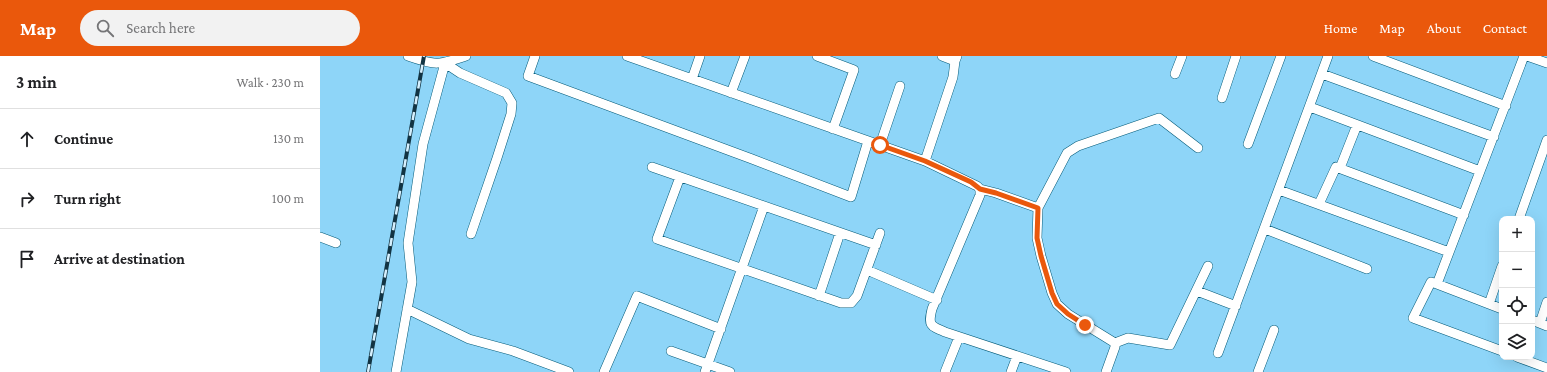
<!DOCTYPE html>
<html lang="en">
<head>
<meta charset="utf-8">
<style>
	:root { --surface:#fff; --page:#f2f2f2; --text:#202124; --muted:#757577; --line:#e0e0e0; --accent:#ea580c }
	body { margin:0; font-family:"Crimson Pro",serif; background:var(--page); color:var(--text) }
	.controls { position:absolute; right:12px; bottom:12px; display:grid; overflow:hidden; border-radius:8px; box-shadow:0 4px 16px #0002 }
	.controls button { width:36px; height:36px; display:grid; place-items:center; padding:0; border:0; border-bottom:1px solid var(--line); background:var(--surface); color:var(--text); font:20px sans-serif }
	.stop { position:absolute; width:12px; height:12px; margin:-9px; border:3px solid #ea580c; border-radius:50%; background:#fff }
	.stop.end { background:#ea580c; border-color:#fff; box-shadow:0 1px 4px #0008 }
	.list { margin:0; padding:0; list-style:none }
	h2 { display:flex; justify-content:space-between; align-items:center; height:52px; margin:0; padding:0 16px; font-size:17px }
	h2 small { font-size:13px; font-weight:400; color:var(--muted) }
	.list li { display:grid; grid-template-columns:26px 1fr auto; gap:12px; align-items:center; box-sizing:border-box; height:60px; padding:0 16px; border-top:1px solid var(--line) }
	.list b { display:block; font-size:15px; white-space:nowrap }
	.list em { font-size:13px; font-style:normal; color:var(--muted) }
	.icon { flex:none; width:22px; height:22px; fill:none; stroke:currentColor; stroke-width:2; stroke-linecap:round; stroke-linejoin:round }
	.map { position:relative; flex:none; width:1227px; height:316px; overflow:hidden }
	header { display:flex; align-items:center; gap:24px; box-sizing:border-box; height:56px; padding:0 20px; background:var(--accent); color:#fff }
	header strong { font-size:19px }
	nav { display:flex; gap:22px; margin-inline-start:auto; font-size:14px }
	.search { width:280px; height:36px; background:var(--page); display:flex; align-items:center; gap:10px; box-sizing:border-box; padding:0 14px; border-radius:22px; color:var(--muted); font-size:15px }
	main { display:flex }
	aside { flex:1; background:var(--surface) }
	.map>svg:first-child { display:block }
	.lines { fill:none; stroke-linecap:round; stroke-linejoin:round }
	.minor-casing { stroke:#045b79; stroke-width:10 }
	.minor { stroke:#fff; stroke-width:9 }
	.rail-casing { stroke:#123443; stroke-width:4 }
	.rail { stroke:#d5f0fe; stroke-width:2.5; stroke-dasharray:8; stroke-linecap:butt }
	.route { stroke:#ea580c; stroke-width:5 }
</style>
</head>
<body>
<header>
<strong>Map</strong>
<div class="search"><svg class="icon" aria-label="search" viewBox="0 0 24 24"><circle cx="10" cy="10" r="6"/><path d="M15 15l6 6"/></svg>Search here</div>
<nav><a>Home</a><a>Map</a><a>About</a><a>Contact</a></nav>
</header>
<main>
<aside>
<h2>3 min<small>Walk · 230 m</small></h2>
<ul class="list">
<li><svg class="icon" aria-label="ahead" viewBox="0 0 24 24"><path d="M12 20V5M6 11l6-6 6 6"/></svg><div><b>Continue</b></div><em>130 m</em></li>
<li><svg class="icon" aria-label="right" viewBox="0 0 24 24"><path d="M7 20v-9h11M14 6l5 5-5 5"/></svg><div><b>Turn right</b></div><em>100 m</em></li>
<li><svg class="icon" aria-label="arrive" viewBox="0 0 24 24"><path d="M6 21V4h12l-3 4 3 4H6"/></svg><div><b>Arrive at destination</b></div></li>
</ul>
</aside>
<div class="map">
<svg width="1227" height="316" viewBox="0 0 1227 316">
	<rect width="100%" height="100%" fill="#8ed5f8"/>
	<g class="lines">
		<defs>
			<path id="minor" d="M88,0C116,10 119,9 146,0
				M215,0L208,20L432,103L531,141L548,85
				M307,0L605,105L657,130L660,133V139L612,253C608,269 610,270 625,276L746,316
				M497,0L534,14L513,73
				M622,0L635,5
				M1053,0L1186,50
				M1207,0L1227,7
				M855,18L862,0
				M1002,18L1174,81
				M372,23L380,0
				M411,37L425,0
				M902,42L916,0
				M990,51L1160,115
				M928,88L961,0
				M560,89L580,30
				M605,105L633,21L635,5L637,0
				M332,111L556,189
				M1020,112L1037,69
				M360,121L337,183L521,247H531L537,240L560,177
				M660,133L676,137L718,152L717,182L721,200L732,237L737,248L748,258L795,287V291L786,316
				M959,134L1129,196
				M999,148L1016,111L1144,159
				M718,152L747,97L758,90L839,62L878,92
				M1199,163L1227,84
				M945,173L1047,213
				M0,181L16,187
				M547,214L617,244
				M1117,228L1182,253
				M877,235L916,250
				M499,240L520,177
				M1169,248L1182,210
				M87,253L149,283L193,295L249,316
				M1212,264L1227,270
				M1220,267L1227,246
				M795,287L808,282L850,289L888,210
				M351,295L410,316
				M1182,295L1093,262L1111,226L1117,228L1204,0
				M898,297L1008,0
				M1197,301L1227,312
				M76,316L92,226L88,187L103,88L125,7L140,17L186,37L192,47L191,58L177,102L151,178
				M284,316L317,240L401,273
				M385,316L444,150
				M625,316L639,281
				M691,316L697,300
				M938,316L954,274"/>
		</defs>
		<use href="#minor" class="minor-casing"/>
		<use href="#minor" class="minor"/>
		<defs>
			<path id="rail" d="M48,316L104,0"/>
		</defs>
		<use href="#rail" class="rail-casing"/>
		<use href="#rail" class="rail"/>
	</g>
	<g class="lines">
		<path class="route" d="M560,89L605,105L651,126L660,133L676,137L718,152L717,182L721,200L732,237L737,248L748,258L765,269"/>
	</g>
</svg>
<div class="controls">
<button>+</button>
<button>−</button>
<button><svg class="icon" aria-label="locate" viewBox="0 0 24 24"><circle cx="12" cy="12" r="6"/><path d="M12 2v4M12 18v4M2 12h4M18 12h4"/></svg></button>
<button><svg class="icon" aria-label="layers" viewBox="0 0 24 24"><path d="M12 4l9 5-9 5-9-5zM3 14l9 5 9-5"/></svg></button>
</div>
<div class="stop" style="left:560px;top:89px"></div>
<div class="stop end" style="left:765px;top:269px"></div>
</div>
</main>
</body>
</html>
